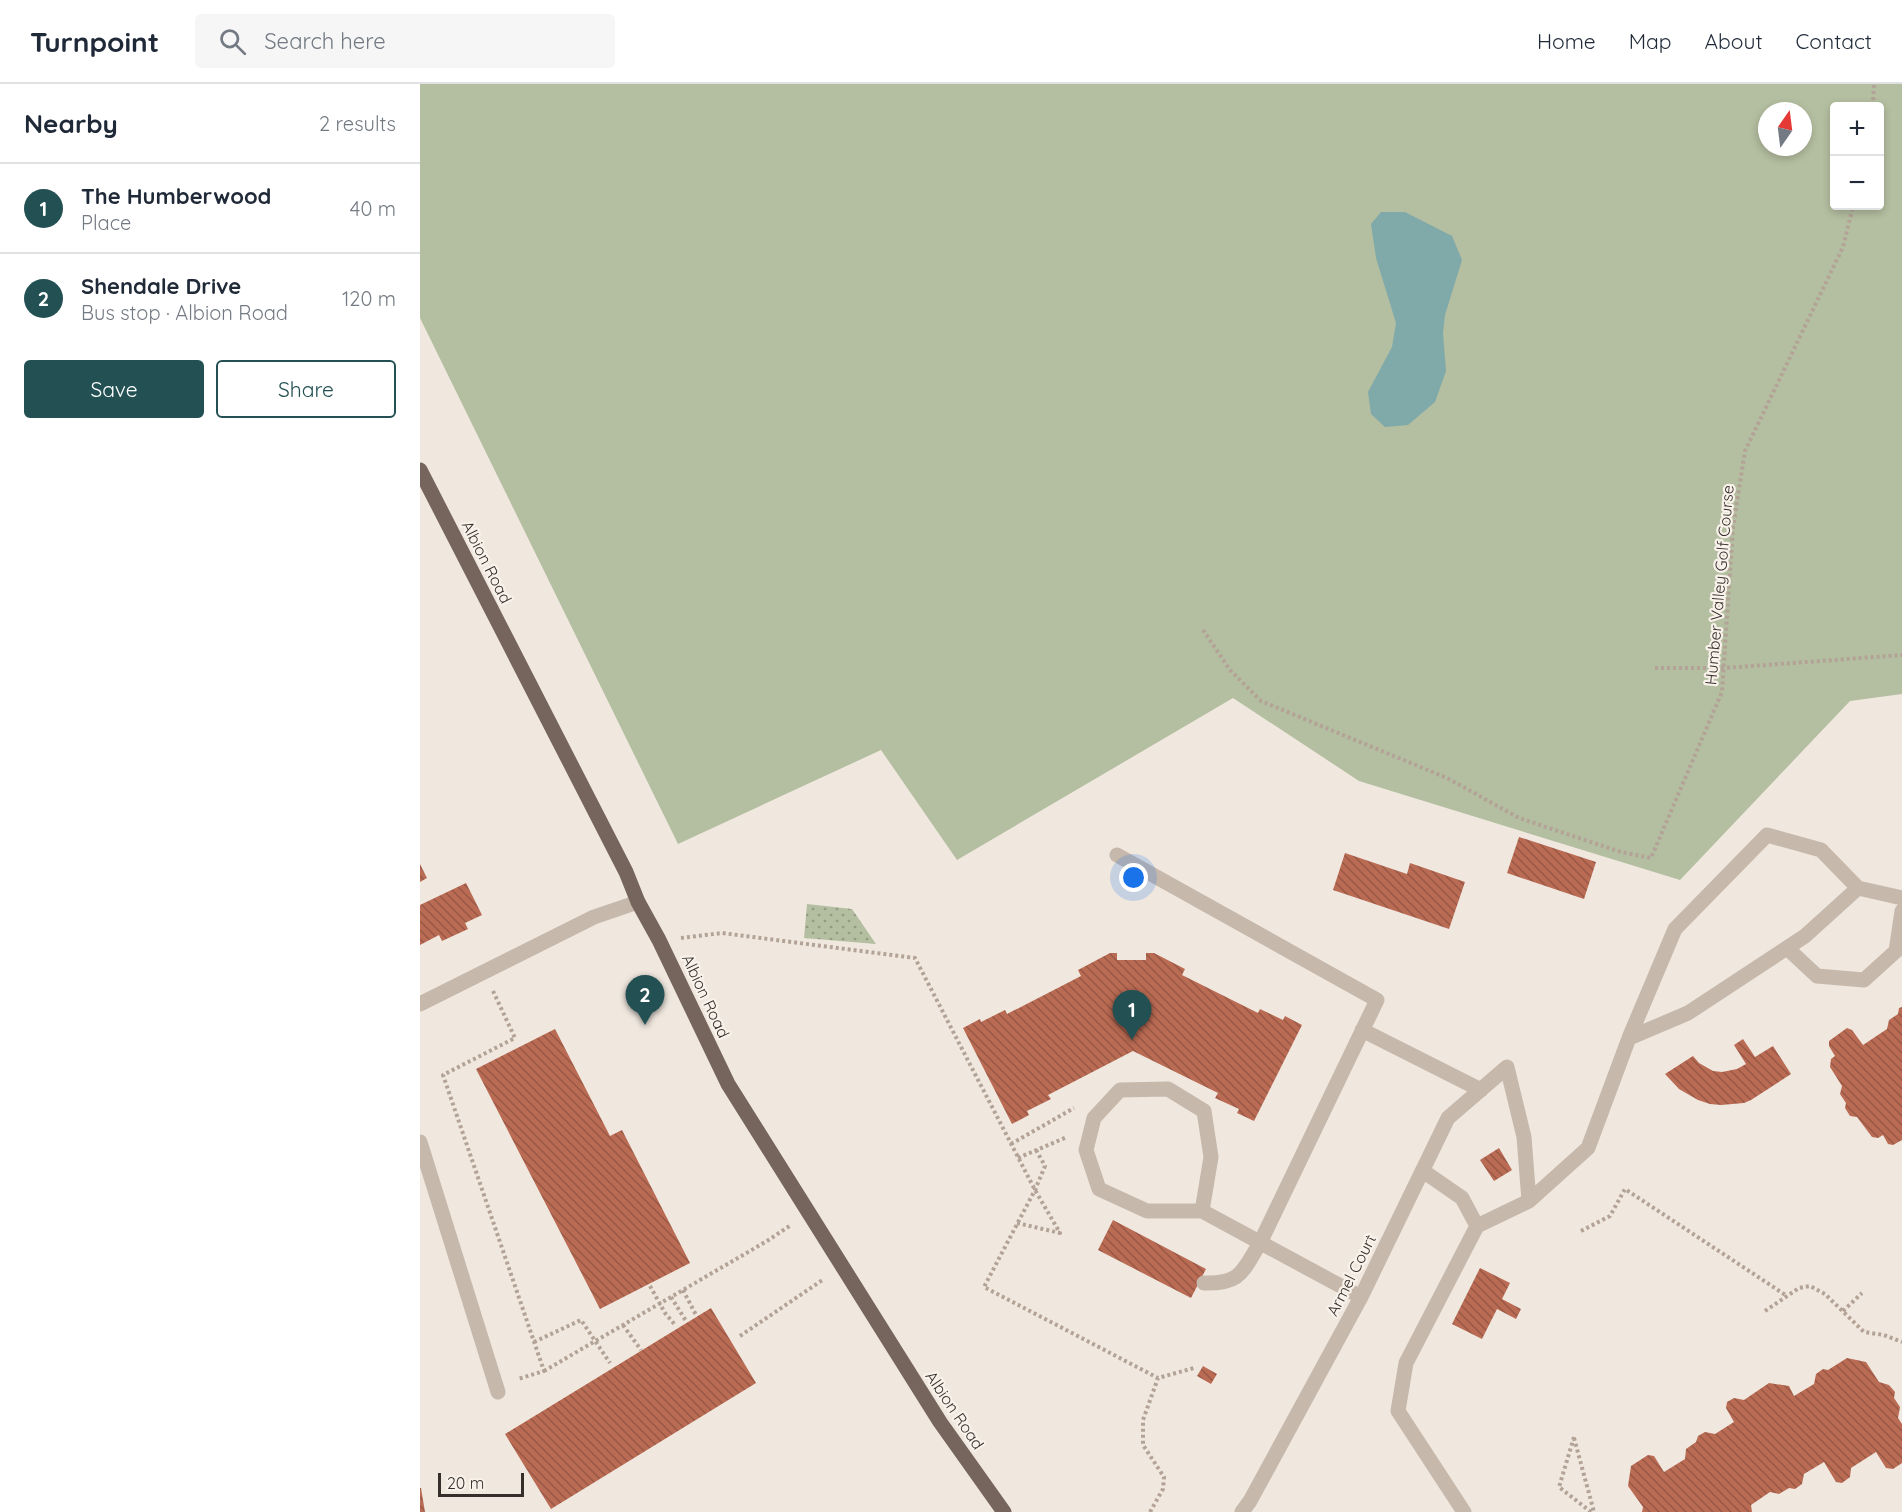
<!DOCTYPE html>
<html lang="en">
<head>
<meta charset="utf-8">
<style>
	:root { --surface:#fff; --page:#f6f6f7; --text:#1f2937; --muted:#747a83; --line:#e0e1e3; --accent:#235053 }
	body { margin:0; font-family:Quicksand,sans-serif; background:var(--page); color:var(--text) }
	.controls { position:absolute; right:18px; top:18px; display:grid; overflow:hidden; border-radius:6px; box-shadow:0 3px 9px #0003 }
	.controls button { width:54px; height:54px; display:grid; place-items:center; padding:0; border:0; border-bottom:2px solid var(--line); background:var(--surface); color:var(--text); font:30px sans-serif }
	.compass { position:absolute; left:1338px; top:18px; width:54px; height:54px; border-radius:50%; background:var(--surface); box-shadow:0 3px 9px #0003; rotate:14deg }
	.scale { position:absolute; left:18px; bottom:15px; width:86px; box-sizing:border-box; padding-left:6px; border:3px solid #362e2a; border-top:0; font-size:16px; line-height:21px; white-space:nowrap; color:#362e2a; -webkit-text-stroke:4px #f8f2eb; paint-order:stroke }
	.you { position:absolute; left:714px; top:794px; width:21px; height:21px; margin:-15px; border:4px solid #fff; border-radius:50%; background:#1a73e8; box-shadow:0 0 0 9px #1a73e833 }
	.badge { display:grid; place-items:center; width:39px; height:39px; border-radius:50%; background:var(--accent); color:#fff; font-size:20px; font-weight:700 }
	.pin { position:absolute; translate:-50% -50px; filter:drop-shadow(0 2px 3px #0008) }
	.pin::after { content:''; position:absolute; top:32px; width:21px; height:18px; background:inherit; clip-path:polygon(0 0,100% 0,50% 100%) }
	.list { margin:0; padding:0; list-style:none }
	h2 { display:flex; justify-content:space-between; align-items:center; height:78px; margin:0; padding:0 24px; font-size:26px }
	h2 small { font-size:20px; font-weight:400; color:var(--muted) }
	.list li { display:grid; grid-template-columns:39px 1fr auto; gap:18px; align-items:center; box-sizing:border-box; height:90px; padding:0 24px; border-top:2px solid var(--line) }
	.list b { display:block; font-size:22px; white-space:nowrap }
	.list p { margin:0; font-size:20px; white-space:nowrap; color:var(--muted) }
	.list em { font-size:20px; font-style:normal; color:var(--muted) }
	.actions { display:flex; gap:12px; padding:18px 24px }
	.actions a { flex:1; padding:14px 0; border:2px solid var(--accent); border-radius:6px; text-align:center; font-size:21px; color:var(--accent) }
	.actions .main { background:var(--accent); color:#fff }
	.icon { flex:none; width:33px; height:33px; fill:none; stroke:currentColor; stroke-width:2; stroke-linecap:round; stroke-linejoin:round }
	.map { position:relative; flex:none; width:1482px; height:1428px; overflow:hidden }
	header { display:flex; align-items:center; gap:36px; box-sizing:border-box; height:84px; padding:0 30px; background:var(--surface); border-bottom:2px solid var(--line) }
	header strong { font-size:28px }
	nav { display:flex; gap:33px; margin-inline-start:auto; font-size:21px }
	.search { width:420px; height:54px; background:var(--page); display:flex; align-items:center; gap:15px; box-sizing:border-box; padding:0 21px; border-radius:6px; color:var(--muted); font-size:22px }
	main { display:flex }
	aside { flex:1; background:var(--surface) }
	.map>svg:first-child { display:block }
	.grass { fill:#b4bea0; fill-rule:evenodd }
	.park { fill:url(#park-dots) }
	.water { fill:#80a9aa }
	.building { fill:url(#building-back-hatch) }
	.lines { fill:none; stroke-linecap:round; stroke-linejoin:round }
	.path { stroke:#b3a296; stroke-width:4; stroke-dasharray:3 3; stroke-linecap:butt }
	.minor { stroke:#c7b8ac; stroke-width:15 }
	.major { stroke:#76655d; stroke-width:15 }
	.labels { text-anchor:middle; stroke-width:4.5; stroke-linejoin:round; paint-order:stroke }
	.street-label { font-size:16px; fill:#362e2a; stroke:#f8f2eb }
</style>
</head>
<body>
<header>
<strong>Turnpoint</strong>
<div class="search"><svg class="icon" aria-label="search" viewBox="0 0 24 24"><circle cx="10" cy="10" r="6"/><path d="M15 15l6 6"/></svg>Search here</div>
<nav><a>Home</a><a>Map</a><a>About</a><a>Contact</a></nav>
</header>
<main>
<aside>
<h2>Nearby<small>2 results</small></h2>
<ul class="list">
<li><span class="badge">1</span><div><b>The Humberwood</b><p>Place</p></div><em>40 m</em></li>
<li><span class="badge">2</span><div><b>Shendale Drive</b><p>Bus stop · Albion Road</p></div><em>120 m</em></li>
</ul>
<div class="actions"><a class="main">Save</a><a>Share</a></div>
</aside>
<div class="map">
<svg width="1482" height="1428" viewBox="0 0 1482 1428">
	<defs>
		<pattern id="park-dots" width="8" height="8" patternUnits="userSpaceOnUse" patternTransform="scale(1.5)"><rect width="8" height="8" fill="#b4bea0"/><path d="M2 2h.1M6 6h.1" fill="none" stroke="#939b83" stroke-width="1.8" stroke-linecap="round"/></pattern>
		<pattern id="building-back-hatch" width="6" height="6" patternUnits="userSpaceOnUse" patternTransform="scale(1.5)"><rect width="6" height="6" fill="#ba6b53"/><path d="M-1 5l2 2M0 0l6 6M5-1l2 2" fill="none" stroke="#985845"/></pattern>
	</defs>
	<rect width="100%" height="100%" fill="#f0e8df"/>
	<path class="grass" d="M0,0H1482V610L1430,617L1260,796L939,697L813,614L537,776L461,666L258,760L0,234ZM1414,22H1460V122H1414ZM1347,27H1383V63H1347Z"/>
	<path class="park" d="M387,820L432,825L456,860L384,854Z"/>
	<path class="water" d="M961,128H985L1032,152L1042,176L1025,231L1023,249L1026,287L1015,318L988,341L965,343L951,330L948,308L972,263L976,239L956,174L951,140Z"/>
	<path class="building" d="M1099,753L1176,778L1164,815L1087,789Z
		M925,769L987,790L990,779L1045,798L1029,845L913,806Z
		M0,780L7,794L0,798Z
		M46,799L62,831L45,839L48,845L22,857L19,851L0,861V821Z
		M690,869H697V876H726V869H734L765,885L762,891L838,929L840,925L863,936L865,932L882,941L834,1037L817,1029L819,1025L795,1014L798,1009L713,967L628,1011L631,1015L607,1027L609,1031L592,1040L543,944L560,935L561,938L585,926L587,930L661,892L658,886Z
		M1482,923V1056L1473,1061L1468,1060L1463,1051L1458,1054L1452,1053L1437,1033L1430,1032L1425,1024L1426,1019L1420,1010L1422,1002L1410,983L1411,975L1415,972L1409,962V957L1427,944L1432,946L1443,961L1467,945L1469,936L1478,930L1479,924Z
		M135,945L190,1052L202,1046L270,1179L180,1225L56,985Z
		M1323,955L1335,973L1353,962L1371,990L1331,1016L1324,1019L1301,1021L1290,1020L1278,1016L1259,1005L1245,990L1273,972L1279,979L1293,987L1302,988L1317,985L1326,980L1314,961Z
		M1079,1064L1092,1086L1074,1097L1060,1076Z
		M693,1136L786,1185L771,1214L678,1166Z
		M1060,1184L1090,1199L1082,1215L1101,1225L1096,1235L1077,1225L1062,1255L1032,1240Z
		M291,1224L336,1299L131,1425L85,1350Z
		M1427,1274L1446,1278L1459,1298L1469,1301L1475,1308L1474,1314L1480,1323L1478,1334L1482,1340V1379L1473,1385L1466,1384L1456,1368L1431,1384L1430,1393L1422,1399L1416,1398L1404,1378L1384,1390L1382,1400L1375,1405L1369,1404L1359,1410L1350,1408L1331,1421L1332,1428H1222L1223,1423L1208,1402L1211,1382L1228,1371L1234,1372L1244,1388L1265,1375L1266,1365L1276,1358L1278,1352L1285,1348L1295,1350L1314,1338L1306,1324L1307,1318L1314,1314L1324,1316L1349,1299L1369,1302L1374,1312L1394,1300L1396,1290L1403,1285L1408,1286Z
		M783,1282L797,1290L791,1300L777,1292Z
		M0,1404H1L5,1428H0Z"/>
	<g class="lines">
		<path class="path" d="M1453,22L1454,0
			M783,546L810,586L841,617L1027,694L1099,734L1201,768L1231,774L1302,608L1313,443L1325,367L1423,163L1433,122
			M1235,584H1304L1482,571
			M261,854L302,849L495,874L615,1106L640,1149L597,1139
			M73,907L95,954L23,991L124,1287L98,1295
			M591,1060L654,1024
			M616,1066L625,1082L615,1106L564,1203L738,1294L774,1284
			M598,1074L647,1053
			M1161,1147L1190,1132L1205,1105L1367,1212
			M230,1202L245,1229L256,1242
			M263,1206L276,1231
			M251,1213L266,1237
			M1345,1227L1379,1204L1390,1202L1405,1210L1444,1248L1464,1251L1482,1258
			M1423,1227L1442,1209
			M203,1241L221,1266
			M320,1252L404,1195
			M114,1258L161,1236L190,1279
			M124,1287L347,1157L371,1141
			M1154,1353L1139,1403L1171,1428
			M1154,1354L1174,1428
			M730,1428L743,1405L744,1393L723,1361V1336L738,1294"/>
		<path class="minor" d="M697,771L957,916L840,1159C822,1188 821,1200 784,1199
			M1438,804L1482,814
			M1367,864L1397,892L1444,896L1476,867L1482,827
			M0,920L174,833L218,818
			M942,946L1061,1006
			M0,1058L78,1308
			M1003,1087L1042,1114L1057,1142
			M782,1127H727L679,1105L666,1066L674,1034L700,1006L748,1005L784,1027L791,1073L782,1127L941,1213
			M822,1428L830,1417L941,1213L1028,1034L1087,983L1104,1053L1109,1117
			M1044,1428L978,1327L986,1279L1057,1142L1109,1117L1168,1064L1209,954L1255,845L1347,751L1401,766L1438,804L1385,852L1268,929L1209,954"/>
		<path class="major" d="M0,386L206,788L218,818L239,856L308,1000L520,1338L584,1428"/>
	</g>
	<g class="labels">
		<g class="street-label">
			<text transform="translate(67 478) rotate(63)" y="6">Albion Road</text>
			<text transform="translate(1299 501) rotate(-85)" y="6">Humber Valley Golf Course</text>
			<text transform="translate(286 912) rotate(65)" y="6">Albion Road</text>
			<text transform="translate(931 1191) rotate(-63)" y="6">Armel Court</text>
			<text transform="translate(535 1326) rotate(56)" y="6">Albion Road</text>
		</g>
	</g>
</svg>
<div class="controls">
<button>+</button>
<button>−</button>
</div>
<svg class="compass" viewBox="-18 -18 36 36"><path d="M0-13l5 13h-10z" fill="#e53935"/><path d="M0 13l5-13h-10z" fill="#747a83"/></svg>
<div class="scale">20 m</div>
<div class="you"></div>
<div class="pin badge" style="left:712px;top:956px">1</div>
<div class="pin badge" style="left:225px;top:941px">2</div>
</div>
</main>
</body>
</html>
